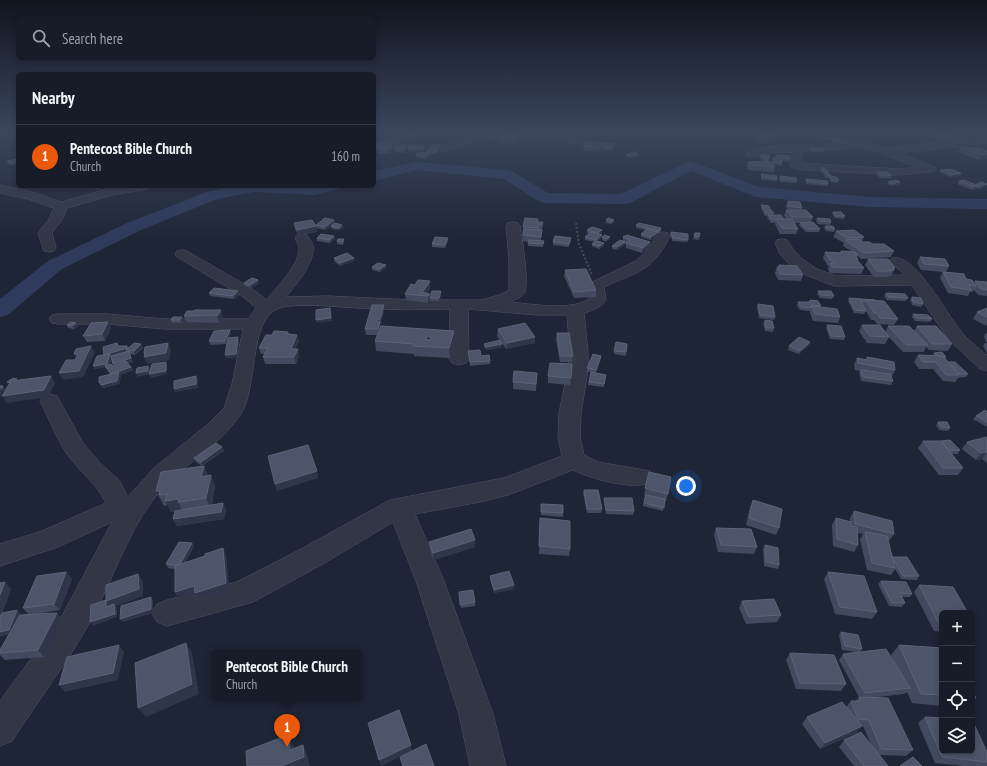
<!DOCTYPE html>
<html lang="en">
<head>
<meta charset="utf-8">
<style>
	:root { --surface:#161c28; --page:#232934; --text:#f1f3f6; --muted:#9ea1a8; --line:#353a45; --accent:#ea580c }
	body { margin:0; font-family:"PT Sans Narrow",sans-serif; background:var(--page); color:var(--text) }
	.controls { position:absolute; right:12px; bottom:12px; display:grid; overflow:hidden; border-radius:6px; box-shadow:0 2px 6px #0003 }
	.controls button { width:36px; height:36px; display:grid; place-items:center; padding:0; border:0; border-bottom:1px solid var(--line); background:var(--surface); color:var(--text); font:20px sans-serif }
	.you { position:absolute; left:686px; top:486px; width:14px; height:14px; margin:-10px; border:3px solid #fff; border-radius:50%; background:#1a73e8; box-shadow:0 0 0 6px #1a73e833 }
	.badge { display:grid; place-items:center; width:26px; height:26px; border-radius:50%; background:var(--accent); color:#fff; font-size:13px; font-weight:700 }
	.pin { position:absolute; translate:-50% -33px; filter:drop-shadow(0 1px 2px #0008) }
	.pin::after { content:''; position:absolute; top:21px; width:14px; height:12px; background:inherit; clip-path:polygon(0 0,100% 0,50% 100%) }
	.popup { position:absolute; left:211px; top:649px; width:152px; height:52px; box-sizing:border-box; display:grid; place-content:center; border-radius:6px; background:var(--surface); filter:drop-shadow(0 1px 3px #0005); font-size:13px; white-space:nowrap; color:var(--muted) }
	.popup b { font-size:15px; color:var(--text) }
	.popup::after { content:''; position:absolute; left:50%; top:100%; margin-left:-8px; border:8px solid transparent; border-top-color:var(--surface) }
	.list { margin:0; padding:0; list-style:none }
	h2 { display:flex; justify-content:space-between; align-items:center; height:52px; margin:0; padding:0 16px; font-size:17px }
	h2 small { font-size:13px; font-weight:400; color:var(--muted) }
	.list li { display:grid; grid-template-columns:26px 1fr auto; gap:12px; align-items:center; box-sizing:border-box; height:64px; padding:0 16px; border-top:1px solid var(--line) }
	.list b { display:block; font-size:15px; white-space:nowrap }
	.list p { margin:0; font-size:13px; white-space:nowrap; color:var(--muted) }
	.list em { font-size:13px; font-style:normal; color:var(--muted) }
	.icon { flex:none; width:22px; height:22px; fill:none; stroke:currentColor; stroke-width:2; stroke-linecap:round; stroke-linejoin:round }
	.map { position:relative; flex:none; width:987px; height:766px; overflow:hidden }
	.search { position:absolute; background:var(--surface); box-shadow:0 2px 6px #0003; left:16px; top:16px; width:360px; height:44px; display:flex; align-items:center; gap:10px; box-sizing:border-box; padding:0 14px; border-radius:6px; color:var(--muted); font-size:15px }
	.panel { position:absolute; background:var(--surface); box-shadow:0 2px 6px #0003; left:16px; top:72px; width:360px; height:116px; border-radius:6px }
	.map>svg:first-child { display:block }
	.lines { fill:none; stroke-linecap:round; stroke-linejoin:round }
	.river { fill:#2f3a5c; fill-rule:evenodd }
	.minor-casing { stroke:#4f5465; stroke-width:1 }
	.path { stroke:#3e4e54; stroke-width:2; stroke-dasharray:2 2; stroke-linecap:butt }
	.minor { fill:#323746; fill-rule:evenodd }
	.wall { fill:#424a5f; fill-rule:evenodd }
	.shaded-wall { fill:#2f364a }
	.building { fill:#4d556a; stroke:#5c6378; fill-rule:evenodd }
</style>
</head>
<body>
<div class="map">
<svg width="987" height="766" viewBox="0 0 987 766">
	<rect width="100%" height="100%" fill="#1e2536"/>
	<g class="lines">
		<path class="river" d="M690,161L759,187L870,197L987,199V209L870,207L756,197L691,171L630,203L624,204L544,203L538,201L504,179L416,170L374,181V171L416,162L508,170L513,172L548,193L621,194Z
			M234,186H340L338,189L315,195L254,192L217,199L139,231L62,269L8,315L0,317V299L48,261L127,223L207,192Z"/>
		<defs>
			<path id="minor" d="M408,132H422L421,134L374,150V143Z
				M507,132C534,132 560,133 587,140L588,142L583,145C549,137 513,135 478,141C466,143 455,149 443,152L438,149L439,147L476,135Z
				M809,132H825L885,148L987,137V143L899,153L935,167L937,169L935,171L931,172L899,175L803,170L791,167C787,162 789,157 792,152L766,153L751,158L746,155L747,153L765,147L843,143L810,134ZM848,144L881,153L916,167L899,169L800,163V159L804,151L844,149L848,148L849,146Z
				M0,185L36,193L61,202L118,186H150L148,189L112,195L67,208L63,218L52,233L56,248L54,251L49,252L44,251L38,233L49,219L54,208L28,199L0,193Z
				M513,222L518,223L520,226C522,239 529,281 525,291C523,297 515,300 510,302C531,304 571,311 589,299L588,286L590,283L636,261L646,252L658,233L663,232L668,233L670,236C662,253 651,267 634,274C624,279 613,282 604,287L606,300C601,308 593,310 584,313L588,353V370L581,413L580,437L584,455L598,462L650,471L654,477L650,483C630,490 592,479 573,470L508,495L480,502L415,514L444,581L493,714L506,766H470L459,714L416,581L393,522L321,565L253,602L167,626L157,622L152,613L157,604L167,600L237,582L301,549L390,500L504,478L562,456L558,437L559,413L568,370L570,353L567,315H537L468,309L469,359L466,363L459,365L452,363L449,359L450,309C419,310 388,310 357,308C339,307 291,302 277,309C249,321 258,387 241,414C218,449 177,467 152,501C125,538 112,582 90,622C67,663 38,701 12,741L0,746V701L62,616L112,522L58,547L0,566V544L42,531L106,503C97,484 79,471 67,454C56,438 49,418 40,401L43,396L50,394L57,396L83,443L100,463L119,480L128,497L154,468L208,424L224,408L232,384L243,329H165L107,324H58L52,323L49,319L52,315L58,314H107L165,319H248L256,308L242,296L177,257L175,254L177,251L182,250L187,251L254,290L266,300C276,288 301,263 299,247C298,244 296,241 295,238L297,235L302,234L307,235C309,238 312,242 313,246C316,261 295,286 286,297L327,296L414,300H482L502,294L509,290V258L506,226L508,223Z
				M782,239L787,240L793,249L802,259L817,269L836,276L905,275L889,261L892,258C915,252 946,314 960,330C967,340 978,348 987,355V371L980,369L948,339L912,285L835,286L829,284L806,275L791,266L780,254L775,243L777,240Z"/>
		</defs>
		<use href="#minor" class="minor-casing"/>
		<path class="path" d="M576,223L579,244L592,275"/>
		<use href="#minor" class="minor"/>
	</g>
	<path class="wall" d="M431,132H447V134L445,136L431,135Z
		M470,132H485L480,134Z
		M735,132H759L758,133L776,139L764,142L754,138L756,134L758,133L740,135L735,133Z
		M775,132H796L784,135Z
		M931,132H975L973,136L964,138L950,134L955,136L953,141H941L929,136Z
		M498,135V137L496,141L491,140V138Z
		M408,136L416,137L412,139L408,138Z
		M520,136V140L516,144L500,142V137Z
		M832,139L849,142L848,145L842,146L832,142Z
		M392,142L393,149H391V152L389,153L378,154V150L376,151L375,143Z
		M603,143L602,148L600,152L583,151L584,146Z
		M604,143L614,144L613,150H603Z
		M408,145H424V151L408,150Z
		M440,145V148L436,154H429V155L426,159L417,157L416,155L427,153V151Z
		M407,147L405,153L396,152V151H394V149Z
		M961,147L987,151V158L979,160L958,152Z
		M810,148L825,150L824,152H812L809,150Z
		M627,154H639L638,156L631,158L626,156Z
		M760,155L770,157L769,160H768V161L775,167L774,172L748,170L747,167L748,162L763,161L759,157Z
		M776,155L791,159L790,161H782V165L780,166L774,164L772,161L773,158L776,159L775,158Z
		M821,168L831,176L839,180L838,183L831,182L829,179V178H826L820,170Z
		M940,170L961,173L960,176L950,177L939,172Z
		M877,172L892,176L891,178H880L876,175Z
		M761,174L777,179V181L761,180Z
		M780,176L797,181L796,183L780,182L779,179Z
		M806,179L828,184L827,186L806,184Z
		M959,181L974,184L973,185H975L987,184L985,187L980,189L977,188L976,189L972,190L957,184Z
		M888,182H900L899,185L891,186L887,184Z
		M788,201L802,208L801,210L813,217L811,222L820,229L819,232H806L799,225L800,223H794L798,229L796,234H780L775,224V223H771L767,218L768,216H765L761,208V205L770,209L774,213L773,215L784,219H787L784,216L786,210H799L787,209L786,207Z
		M833,212L845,216L844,219L835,218L832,214Z
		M817,218L831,222L830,225L818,224L816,221Z
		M334,220L335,223L325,230L316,228V225Z
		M606,220L613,222L611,224L606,223Z
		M538,222H543L541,240L544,241L543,247L528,246V242L522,241L523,227Z
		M294,223L316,226L317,232L298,235L295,229Z
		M342,225L343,228L339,230L332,229L331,226Z
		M636,225L661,228V231L658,234L657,233V235L651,240L641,237V234L646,230L636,228Z
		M825,226L835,229L834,232L826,231L824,228Z
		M587,230H602V233L600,234L601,238L598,241L604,243V246L599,249L592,246V244L594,242L585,240V237L589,233H587Z
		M836,231L864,237L862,241L863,242L873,244L894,251L891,257L861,259L858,256L857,258L858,259L857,261L864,268L861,274L830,273L828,269L829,266H828L823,258L825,252L840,253L841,251H851L843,246L844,243L833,237Z
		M671,232L688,240L687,242L672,241V238L670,237Z
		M695,233H700L699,240L693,239Z
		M334,236L335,239L330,243L317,241V238Z
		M602,237H610L609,239L606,242L602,240Z
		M623,237L650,242L649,248L642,253L626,248V244H625V245L617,250L612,249V246L623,241Z
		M571,238L569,247L553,245V242Z
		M344,239V242L343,245L337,244V241Z
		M448,241L445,248L432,247V244Z
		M920,257L949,266L946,272L966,279L974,283L975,281L987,282V296L978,295L974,290L972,292H970L968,296L948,293L940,278L943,272L921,270L917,263Z
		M334,258H354V261L340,266L334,261Z
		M868,259L895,268L891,276H889L888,277H874L865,265Z
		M386,265V268L380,272L372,270V267Z
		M779,265L803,275L801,281L778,280L775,273L777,267H778Z
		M565,270L596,290V297L574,298L564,276Z
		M258,280L259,283L251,288L245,286L244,283Z
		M430,281V288L427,293L430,294V297L441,295L439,301H430V300L428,303L406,300L405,294L415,285Z
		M818,291L834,296L832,299L820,298L817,294Z
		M209,293L239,295L234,299L210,296Z
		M886,293L908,298L906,301L887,300L884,296Z
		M912,297L923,304L921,307L912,305L910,300Z
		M849,298L875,300L898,319L894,325L877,324L874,320H871L866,311L864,314L854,313L848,301Z
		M810,300L821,306L820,307L840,317L838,323L813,321L810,313V311L800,310L797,306L798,302H809Z
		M758,304L775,317L774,320L759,318L757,307Z
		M987,308V326L973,319L977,312Z
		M384,312L380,325L381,328L454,331V340L450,358L414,356V354L376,351L375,341L377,335H366L365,329ZM427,337H431L430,339H426Z
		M913,314L932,319L930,322L915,321L912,317Z
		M184,316L223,317L219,323L186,322Z
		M173,317L184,321L182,323H172L171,320Z
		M765,320L774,328L773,332L765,331L763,323Z
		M76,323L78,326L74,329L68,328L67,325Z
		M827,325L845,337L844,340L830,339L826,328Z
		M862,325L885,333L888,326L914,331L917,326L952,344L948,351L929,350L926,347L924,352H903L886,334L889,337L885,344L867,343L859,331Z
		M111,328L105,341L87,342L83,336Z
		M498,329L535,343L506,349L497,336Z
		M230,330L231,333L229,338L239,340L237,357L226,358L227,342L226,344L210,345L209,341Z
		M288,332L289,334L299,341L295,349L299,356L296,364H265L263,357L265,354H261L259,348L272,335Z
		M557,333L573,356L572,362H560L556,340Z
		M986,333H987V342H986L984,336Z
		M616,342L627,344L626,356L614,354Z
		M810,342L809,345L799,354L788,350L789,346Z
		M117,343L118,346H127L128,349L141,344L143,348L135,355L130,354L133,362L128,363L133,370L120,375L121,376L119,384L103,388L102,386H101L111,374L105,367L95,369L93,366ZM111,359L113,365L112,366L110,364Z
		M985,343H987V353L983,346Z
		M484,344L502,347L486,350L484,347Z
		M468,351L481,356L490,361V364L470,366Z
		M934,353L946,357L945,358L948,362L968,374L966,377L958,378L955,382L943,381L933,369H919L914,362L918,355L933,356Z
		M601,356V359L596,373L606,375L604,387L588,385L591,372H587V368Z
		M867,357L895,370L892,377L891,376L893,381L891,385L861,381L859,373L860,371L855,370L854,365L857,358L866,360Z
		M572,364L570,385L548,383V376Z
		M537,373L536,391L513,389V382Z
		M987,412V427L973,419L976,416Z
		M938,422L950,428L948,431L939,430L936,425Z
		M987,437V463L982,459L976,460L962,449L967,442Z
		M923,441L960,450L958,454H952L963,468L958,475H939L918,448Z
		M222,447L224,451L202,466L196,462L194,458Z
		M204,466L208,476L211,475L215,486L212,505L223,503L226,510L224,519L177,526L173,519L175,511L171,512L168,505L164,506L156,491Z
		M649,472L668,494L666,501H665L663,511L643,506L645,495H644Z
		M584,490L602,509L601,513H587L583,493Z
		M604,498L634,511L633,515L606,514L604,501Z
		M753,500L779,528L776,535L746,525L750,507Z
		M541,504L563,513V517L541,515Z
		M854,511L894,534L889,541H888L892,557L919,576L917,580L901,579L895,569L891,575L867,570L860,539L863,534L857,533L858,545L854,552L833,546L832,525L836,518L850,522V518Z
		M540,518L570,549L569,556L539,554Z
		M716,528L757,547L754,554L718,552L714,535Z
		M475,540V547L433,560L430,549L429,542Z
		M192,543L194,546L185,563L205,556L223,548L226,555L229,590L198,600L195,594L179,599L175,592V569L168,568L166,564Z
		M765,545L779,565L778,569L764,566L763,549Z
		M66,572L72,579L60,610L37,614L57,613L63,620L44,657L5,660L0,655V650L9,634L0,636V583L11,589L2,613H20L18,618L28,614L23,608Z
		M828,572L877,612L872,619L835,614L824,579Z
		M490,576L514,589L494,593L490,579Z
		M881,581L912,594L910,597H902L905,603L902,607L889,606L878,584Z
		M919,585L942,613V632L934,631L914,592Z
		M459,595L475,602V606L461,608Z
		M742,601L781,615L777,622L746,624L739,608Z
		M841,632L862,649L860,652L893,661L891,655L899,645L942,648V706L912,703L907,692L904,694L878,697L913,750L906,756L880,755L888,766H854L839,747L844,740L871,744L863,726H861L856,733L820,749L802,724L807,717L846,707L851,701H856L859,697L839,660L843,654L857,652L842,650L839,635Z
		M790,653L846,684L841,691L796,689L786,660Z
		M972,690L976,698L972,702Z
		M925,717L987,752V766H964L935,763L918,723Z"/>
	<path class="shaded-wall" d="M480,132H485L480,134Z
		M740,132H759L758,133L740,135Z
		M785,132H796L784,135Z
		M974,132H975L973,136L964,138L966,134Z
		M778,134L776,139L764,142L765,137Z
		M416,135V137L412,139V137Z
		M520,136V140L516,144V139Z
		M849,142L848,145L842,146V143Z
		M603,143L602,148L600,152V148Z
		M440,145V148L436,154V152Z
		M391,147V152L389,153V148Z
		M429,153V155L426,159V156Z
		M639,154L638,156L631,158V156Z
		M987,154V158L979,160L981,155Z
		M18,162V165L11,166L10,164Z
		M961,173L960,176L950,177L952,175Z
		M900,182L899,185L891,186L892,184Z
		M987,184L985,187L980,189L981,186Z
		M100,186H102V188L96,190L95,187Z
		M977,186L976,189L972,190L973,187Z
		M334,220L335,223L325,230V227Z
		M342,225L343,228L339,230V228Z
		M316,226L317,232L298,235L297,230Z
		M602,230V233L597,236V233Z
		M658,232L657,235L651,240V237Z
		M602,235L601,238L596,242V240Z
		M334,236L335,239L330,243V240Z
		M610,237L609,239L606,242L607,239Z
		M448,238V241L445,248V245Z
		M625,242V245L617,250V247Z
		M650,242L649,248L642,253L643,248Z
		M604,243V246L599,249L600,246Z
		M354,258V261L340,266V263Z
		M386,265V268L380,272V269Z
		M258,280L259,283L251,288L250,285Z
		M430,281V288L425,296L424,290Z
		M238,291L239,295L234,299L233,296Z
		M441,291V295L439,301V298Z
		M430,294V300L428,303V296Z
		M384,305V312L381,325L380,319Z
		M330,308L332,321L317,323L316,320Z
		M221,310L223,317L219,323L217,316Z
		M182,317L184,321L182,323L180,320Z
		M108,322L111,328L105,341L102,334Z
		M380,322L381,329L379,335L378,329Z
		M76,323L78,326L74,329L72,326Z
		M230,330L231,333L226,344L225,341Z
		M454,331V340L450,358L449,348Z
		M297,335L299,341L292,355L291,349Z
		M238,337L239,340L237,357L226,358L225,355Z
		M535,337V343L506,349L507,343Z
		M810,342L809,345L799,354L800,351Z
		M168,343L171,350L169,360L147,364L144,357H145L144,353Z
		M141,344L143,348L135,355L134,351Z
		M502,344V347L486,350V347Z
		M91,346L95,353L83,377L63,380L59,373Z
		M127,346L129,352L128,351L126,350L127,352L112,358L109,367L105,366V367L95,369L93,366L106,358L104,355Z
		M298,349L299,356L296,364L294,357Z
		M129,351L133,362L114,367L113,364Z
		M74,354H78L77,361Z
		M601,356V359L595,374L596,370Z
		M166,362L167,365V374L151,378L149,374Z
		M148,366L150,369V374L137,377L136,373Z
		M131,367L133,370L120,375L121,376L119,384L103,388L102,386H101L99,383L113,377L111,374Z
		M51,376L55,383L48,397L7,403L2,396Z
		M196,376L198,379V388L175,392L174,389Z
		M3,386L5,389L4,391L1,392L2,393L0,397V388Z
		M222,447L224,451L202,466L201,462Z
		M987,452L982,459L976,460L981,453Z
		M204,466L208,476L201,477Z
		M317,471L318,478L277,491L275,484Z
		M211,475L215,486L211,509L206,498Z
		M156,491H160L159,495L162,502H161Z
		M179,499L178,502L182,510L171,512L165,501Z
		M223,503L226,510L224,519L177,526L173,519Z
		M475,540V547L433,560V553Z
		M192,543L194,546L181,569L179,566Z
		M223,548L226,555L229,590L198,600L195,594L179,599L175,592Z
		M66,572L72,579L60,610L54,604Z
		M138,574L143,581V596L116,606L117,607V617L93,626L90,622L115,614L114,606L111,608L109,604V610L106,607V600H107L139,589Z
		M5,582L11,589L0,617V595Z
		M514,585V589L494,593V590Z
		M151,597L153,600V613L123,622L120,619Z
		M17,610L20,613L12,633L0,636V632Z
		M57,613L63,620L44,657L38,650Z
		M186,643L192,653L199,694L146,717L138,708Z
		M119,645L124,652L118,680L65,692L59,685Z
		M862,726L856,733L820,749L825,743Z
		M288,735L294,747L295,760L303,745L308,757L310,766H281L290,750Z
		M411,745L412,751L381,766L379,760Z"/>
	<path class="building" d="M431,132H447L445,134Z
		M764,132H771L778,134L765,137L756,134Z
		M933,132H945L955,136H943Z
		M960,132H974L966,134Z
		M505,133L520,136L516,139L500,137Z
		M411,134L416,135L412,137L408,136Z
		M493,135H498L496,138H491Z
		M839,138L849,142L842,143L832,139Z
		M392,142L393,144L390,145L391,147L389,148L378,149L377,146H375V143Z
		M586,142L603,143L600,148L584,146Z
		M604,143L614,144L613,148L603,147Z
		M396,145H407L405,150H396L397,149H394Z
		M408,145H424V148H408Z
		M432,145H440L436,152L427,151Z
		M961,147L981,148L987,151V154L981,155Z
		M810,148H822L825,150H813Z
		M418,152L429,153L426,156L416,155Z
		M634,152L639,154L631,156L627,154Z
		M760,155H769L770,157H767L768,160H765Z
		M776,155L789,156L791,159L780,158L782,162L781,163L774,162L773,158L778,159Z
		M18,159V162L10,164L7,161Z
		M766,161L772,162L775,167L749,165L748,162Z
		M821,168H825L831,176L827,175Z
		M950,169L961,173L952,175L940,170Z
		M877,172H887L892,176L881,175Z
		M761,174L777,176V179L762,177Z
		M780,176L796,178L797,181L781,179Z
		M830,176L836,177L839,180H832Z
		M806,179L827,181L828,184L807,181Z
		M896,180L900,182L892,184L888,182Z
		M964,180L974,184H972L977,186L973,187L959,181Z
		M981,182L987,184L981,186L975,185Z
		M788,201L800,202L802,208L788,206L787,204H789Z
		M761,205L769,206L770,209L774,213H766Z
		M786,210H806L813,217H792Z
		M833,212H841L845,216H836Z
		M768,215H781L784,219H776V220H772Z
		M325,218L334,220L325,227L316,225Z
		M525,218L538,219V222H543L542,225H538V228L523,227Z
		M608,218L614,220L612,222L606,220Z
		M817,218L830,219L831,222L819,221Z
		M776,219H792L798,229L782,228Z
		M312,220L316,226L297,230L294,223Z
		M813,222L820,229H807L800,223Z
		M335,223L342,225L339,228L331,226Z
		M639,223L661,228L659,231L636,225Z
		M825,226H833L835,229L827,228Z
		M592,227L602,230L597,233L602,235L596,240L585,237L591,232L596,233L587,230Z
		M524,229L542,230L541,237L523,235Z
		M647,229L658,232L651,237L641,234Z
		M854,230L864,237L847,238L836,231Z
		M671,232L688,234V240L672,238L673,235H671Z
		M695,233H700L699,237L694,236Z
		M321,234L334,236L330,240L317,238Z
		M605,235L610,237L607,239L602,237Z
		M627,235L650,242L643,248L626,243L630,240L623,237Z
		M555,236L571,238L569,244L553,242Z
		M435,237L448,238L445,245L432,244Z
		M338,239H344L342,242L337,241Z
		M859,239L863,242H869L873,244H884L894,251L864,253L845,240Z
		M529,240L544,241L543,244L528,243Z
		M620,240L625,242L617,247L612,246Z
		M596,241L604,243L600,246L592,244Z
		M841,251L855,252L858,255H854L858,259H856L864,268L832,267L830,263H836L834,261L830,260L825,252L842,253Z
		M347,253L354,258L340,263L334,258Z
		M920,257L945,259L949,266L924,264Z
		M868,259H888L895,268H893L894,270H889L891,271H877Z
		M378,263L386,265L380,269L372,267Z
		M779,265L797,266L803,275L780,274L777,267H780Z
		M586,269L596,290L574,292L565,270Z
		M943,272L964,274L966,279L972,280L976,286L969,285L971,290L951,287Z
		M252,278L258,280L250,285L244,283Z
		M418,280L430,281L424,290H422L420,292L430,294L428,296L405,294L411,284L415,285Z
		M975,281L987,282V290L981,289Z
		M214,288L238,291L233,296L209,293Z
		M432,291H441L439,298H430Z
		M818,291H831L834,296L821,295Z
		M886,293L905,294L908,298L888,297Z
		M912,297L921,298L923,304L913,302Z
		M849,298L875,300H866L865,302L861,301L866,311L855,310Z
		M810,300L818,301L821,306L812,305V306L811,308L801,307L798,302H810Z
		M866,300L884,301L898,319L880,318L877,313H874Z
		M758,304L773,306L775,317L760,315Z
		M372,305H384L380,319H377L376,322H380L378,329H365Z
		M812,306L837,309L840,317L815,314Z
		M330,308L331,318L316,320V310Z
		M987,308V317L977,312Z
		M195,310H221L217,316H184L187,311H194Z
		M913,314L928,315L932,319L917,318Z
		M173,317H182L180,320H171Z
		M765,320L772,321L774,328H766Z
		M71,322L76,323L72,326L67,325Z
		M108,322L102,334L83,336L91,323Z
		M525,323L535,337L507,343L498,329Z
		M827,325L841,326L845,337L831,336Z
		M862,325H880L889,337L870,336Z
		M381,326L454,331L449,348L413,346L414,344L375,341ZM427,337H431L430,340H426Z
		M888,326H909L928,345H906Z
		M917,326H936L952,344H932Z
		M230,330L225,341H209L214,331Z
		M274,331L288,332L287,334L297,335L291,349H298L294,357H263L268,348H259L266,335H272Z
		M557,333H569L573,356H560Z
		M238,337L236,354L225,355L228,338Z
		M799,337L810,342L800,351L789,346Z
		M500,340L502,344L486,347L484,344Z
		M616,342L627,344L626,352L614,351Z
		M117,343L118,346H127V348L104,355L103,347Z
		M134,343L141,344L134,351L126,350Z
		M168,343L166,353L144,357L145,353H144L145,347Z
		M91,346L79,371L59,373L66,360H75L78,354H74L76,349Z
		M480,350L481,356L489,355L490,361L470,362L468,351Z
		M129,351L131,358L113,364L111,356Z
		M942,352L946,357L938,356L934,353Z
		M110,354L107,364L93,366L97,356Z
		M593,354L601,356L596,370L587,368Z
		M918,355L943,356L959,375H946L936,362H923Z
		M867,357L894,362L895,370L858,363L857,358L867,360Z
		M126,361L131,367L111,374L105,366L111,364L112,366Z
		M166,362V371L149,374L152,364Z
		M948,362H955L968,374H959Z
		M550,363L572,364L571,378L548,376Z
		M148,366V371L136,373L137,368Z
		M861,370L890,374L893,381L863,377Z
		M514,371L537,373L536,384L513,382Z
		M119,372L117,381L101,385V382L99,383V377Z
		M591,372L606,375L604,384L589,382Z
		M51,376L44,390L2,396L11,381Z
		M196,376V384L174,389V381Z
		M13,378L17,379L15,380L11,381L10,383L7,382Z
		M0,386H3L2,388H0Z
		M985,410L987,412V422L976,416Z
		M938,422H947L950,428L941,427Z
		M987,437V452L981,453L967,442Z
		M950,440L960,450L949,451L941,441Z
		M923,441H941L963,468H943Z
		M216,443L222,447L201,462L194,458Z
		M308,445L317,471L275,484L268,456Z
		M204,466L201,477L211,475L206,498L178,502L179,499L165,501L167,494L159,495L160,491H156L161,472Z
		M649,472L671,477L668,494L645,488Z
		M584,490H598L602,509H587Z
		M646,495L665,499L664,508L644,503Z
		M604,498H632L634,511L606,510Z
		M753,500L782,509L779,528L749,518Z
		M223,503L221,512L173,519L175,511Z
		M541,504L563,505V513L541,512Z
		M854,511L892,521L894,534L855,524Z
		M540,518L570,521V549L539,546Z
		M836,518L851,522V526L857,527L858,545L837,539Z
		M716,528L751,529L757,547L721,545Z
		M471,529L475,540L433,553L429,542Z
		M865,532L887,536L895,568L872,563Z
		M179,542L192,543L180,564L176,565L166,564Z
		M765,545L778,548L779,565L766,562Z
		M223,548L226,583L195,593L194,586L175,592V566L205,556V554Z
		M892,557H907L919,576H903Z
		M509,571L514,585L494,590L490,576Z
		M66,572L54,604L23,608L37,576Z
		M828,572L864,576L877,612L840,607Z
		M138,574L139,589L106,601V585Z
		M881,581L906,582L912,594L900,593L905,603H892Z
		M5,582L0,595V583Z
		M919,585L953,587L968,613H942V624H939Z
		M473,590L475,602L460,605L459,592Z
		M151,597V609L120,619L121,606Z
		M774,599L781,615L749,617L742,601Z
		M106,600V607L114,604L115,614L90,622L91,605Z
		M17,610L9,630L0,632V617L2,613Z
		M57,613L38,650L0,653V650L20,615Z
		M972,621L975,626H972Z
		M841,632L858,635L862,649L845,646Z
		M186,643L192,684L138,708L135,663Z
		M119,645L113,673L59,685L67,657Z
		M899,645L942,648V695L921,694Z
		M886,649L910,688L865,693L843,654Z
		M790,653L834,655L846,684L800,683Z
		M972,690L976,698H972Z
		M859,697L888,698L913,750L881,749L869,720L858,719L851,701H861Z
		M842,702L862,726L825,743L807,717Z
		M399,710L411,745L379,760L368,723Z
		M925,717L942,718V751H972V721L973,722L987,752V762L942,757Z
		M861,732L888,766H864L844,740Z
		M288,735L290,750L303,745L304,757L281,766H247L246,751Z
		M426,744L434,766H403L400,757Z
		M913,757L922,766H900Z"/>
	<linearGradient id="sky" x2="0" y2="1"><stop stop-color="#10141e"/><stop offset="0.55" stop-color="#3b465d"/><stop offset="1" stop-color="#3b465d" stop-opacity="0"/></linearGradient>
	<rect width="987" height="239" fill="url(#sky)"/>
</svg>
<div class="controls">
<button>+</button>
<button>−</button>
<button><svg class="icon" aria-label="locate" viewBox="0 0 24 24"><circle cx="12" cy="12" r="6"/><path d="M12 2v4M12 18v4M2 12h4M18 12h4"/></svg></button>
<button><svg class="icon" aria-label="layers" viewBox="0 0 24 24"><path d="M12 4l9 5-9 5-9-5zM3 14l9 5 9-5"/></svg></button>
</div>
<div class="you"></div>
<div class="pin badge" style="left:287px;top:747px">1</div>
<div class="popup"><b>Pentecost Bible Church</b>Church</div>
<div class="search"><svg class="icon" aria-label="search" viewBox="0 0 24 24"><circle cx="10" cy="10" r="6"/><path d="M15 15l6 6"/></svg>Search here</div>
<section class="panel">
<h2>Nearby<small></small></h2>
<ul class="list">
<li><span class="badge">1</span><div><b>Pentecost Bible Church</b><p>Church</p></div><em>160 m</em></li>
</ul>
</section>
</div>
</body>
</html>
